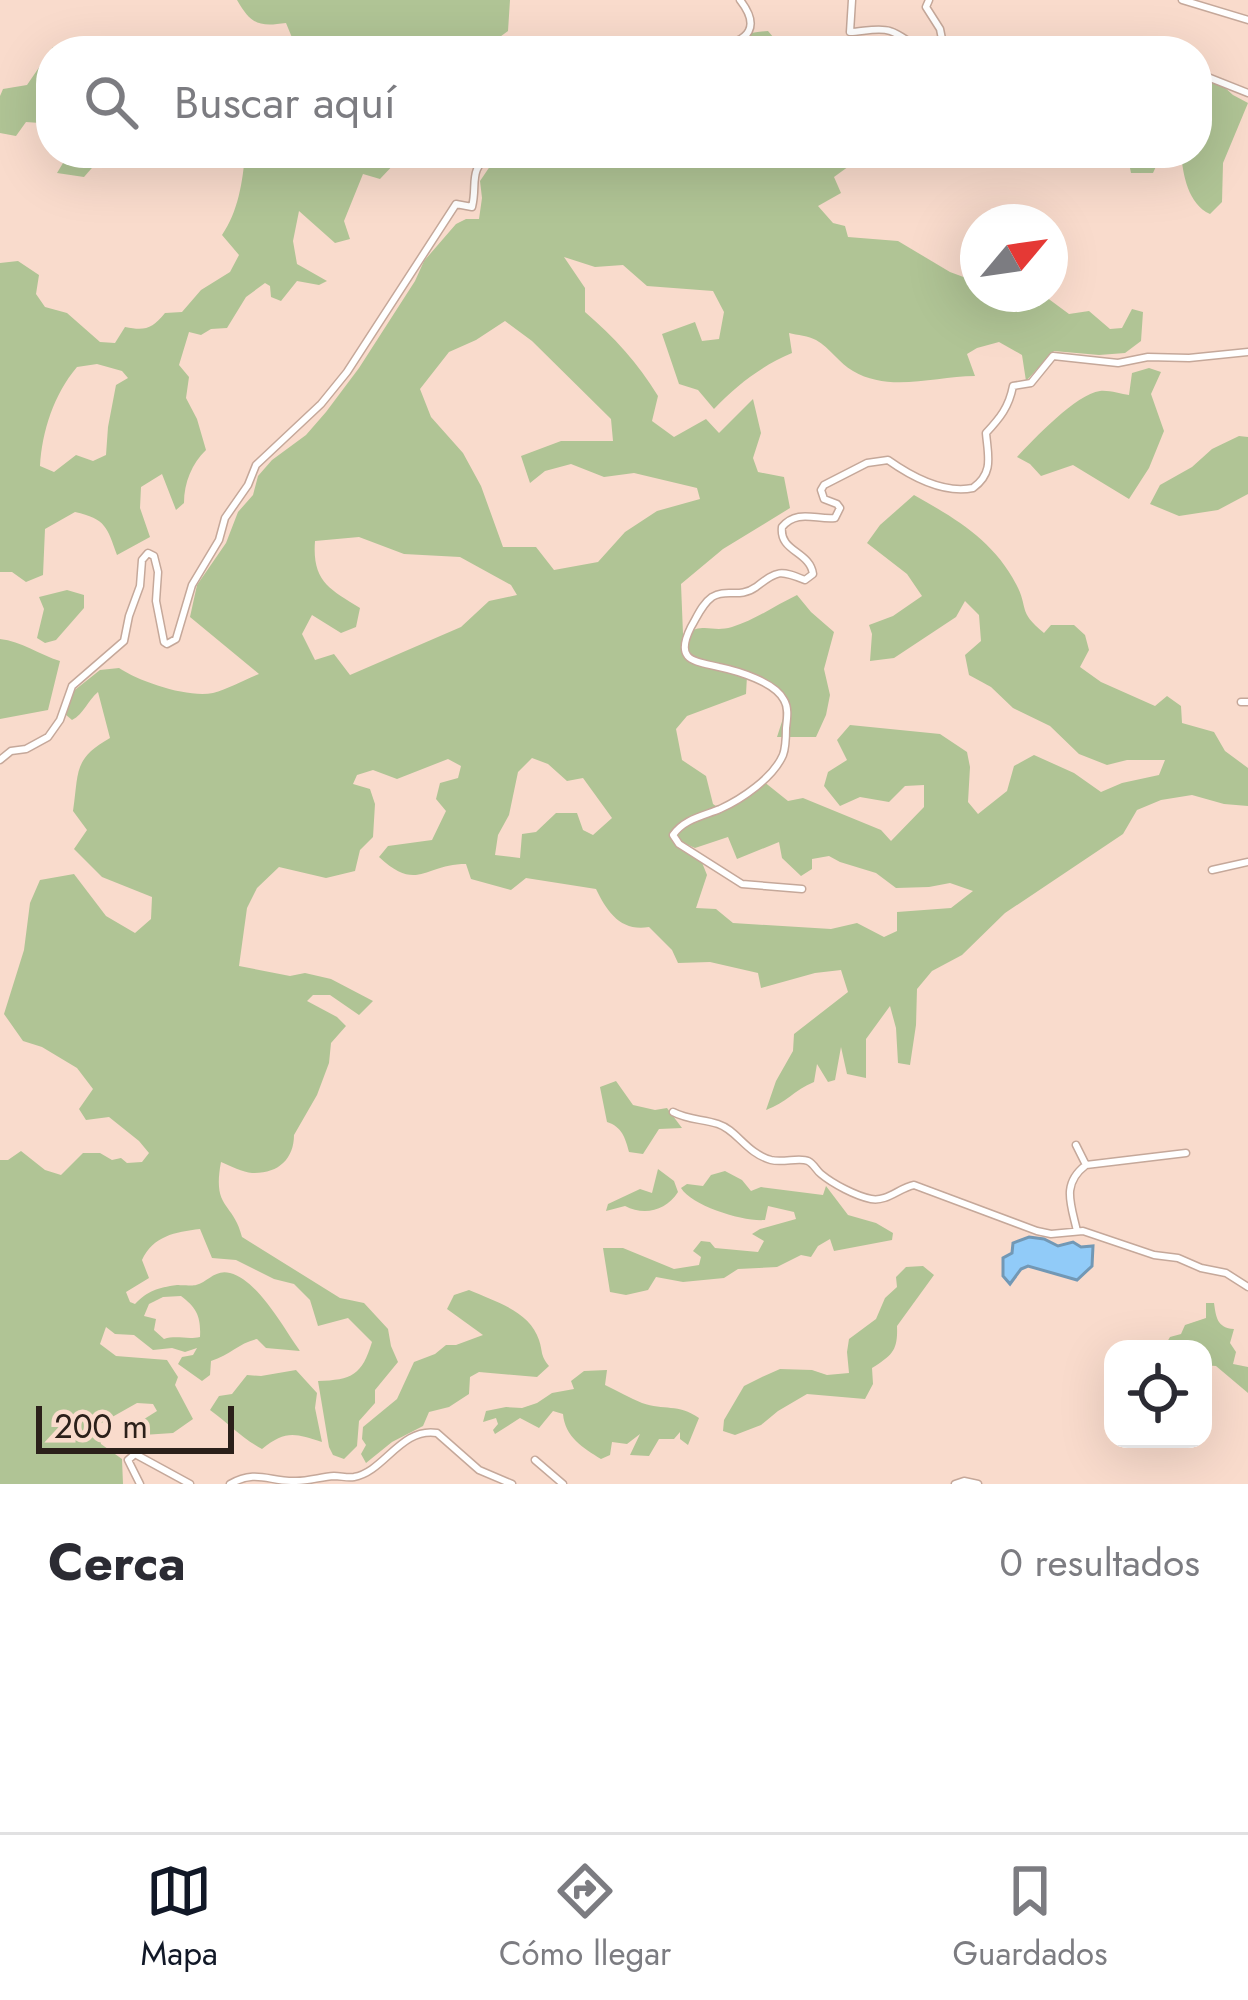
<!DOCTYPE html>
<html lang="es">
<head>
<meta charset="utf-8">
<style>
	:root { --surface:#fff; --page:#f2f2f3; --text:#2b2b33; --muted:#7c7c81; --line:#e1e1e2; --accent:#111827 }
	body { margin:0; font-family:Jost,sans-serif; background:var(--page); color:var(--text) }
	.controls { position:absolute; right:36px; bottom:36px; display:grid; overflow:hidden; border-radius:24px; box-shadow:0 12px 48px #0002 }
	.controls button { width:108px; height:108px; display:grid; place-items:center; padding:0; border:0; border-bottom:3px solid var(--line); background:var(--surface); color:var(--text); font:60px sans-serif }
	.compass { position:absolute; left:960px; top:204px; width:108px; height:108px; border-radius:50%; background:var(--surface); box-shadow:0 12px 48px #0002; rotate:61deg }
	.scale { position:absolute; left:36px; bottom:30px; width:198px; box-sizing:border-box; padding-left:12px; border:6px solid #2b201a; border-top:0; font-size:33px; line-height:42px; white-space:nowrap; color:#2b201a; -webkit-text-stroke:9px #f9dbcc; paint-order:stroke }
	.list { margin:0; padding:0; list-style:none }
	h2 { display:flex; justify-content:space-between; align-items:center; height:156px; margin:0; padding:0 48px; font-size:51px }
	h2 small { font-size:39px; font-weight:400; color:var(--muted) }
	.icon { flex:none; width:66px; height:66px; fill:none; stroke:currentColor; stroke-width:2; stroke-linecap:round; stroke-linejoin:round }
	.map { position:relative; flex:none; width:1248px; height:1484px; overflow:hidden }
	.search { position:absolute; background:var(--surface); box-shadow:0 12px 48px #0002; left:36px; right:36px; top:36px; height:132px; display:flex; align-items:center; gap:30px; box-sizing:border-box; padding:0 42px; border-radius:48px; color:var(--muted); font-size:45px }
	.sheet { height:348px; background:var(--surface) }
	nav { display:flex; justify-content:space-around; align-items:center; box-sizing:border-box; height:168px; border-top:3px solid var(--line); background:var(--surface); font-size:33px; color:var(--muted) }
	nav a { display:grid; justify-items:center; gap:6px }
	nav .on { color:var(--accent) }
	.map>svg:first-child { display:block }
	.green { fill:#b0c495; fill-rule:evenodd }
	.water { fill:#91cbf8; stroke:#7298b5; stroke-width:3 }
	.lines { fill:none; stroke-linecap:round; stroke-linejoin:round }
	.street-casing { stroke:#c5a89a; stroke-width:9 }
	.street { stroke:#fff; stroke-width:6 }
</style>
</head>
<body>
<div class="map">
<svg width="1248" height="1484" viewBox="0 0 1248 1484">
	<rect width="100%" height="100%" fill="#f9dbcc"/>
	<path class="green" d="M237,0H510L508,31L482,50L465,41L453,46L452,51H291L293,40L286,23C258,27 251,24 237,0Z
		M768,31L785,51H713L715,44C734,38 748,32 768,31Z
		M53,47L62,51H51V115L40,123L26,122L16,136L0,133V96L3,89L27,85Z
		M1197,78L1223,86L1233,95L1248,103L1223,163L1222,202L1210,214C1188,204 1183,175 1181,153H1197Z
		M69,153H105L84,177L57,173Z
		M245,153H427L412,167L397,161L380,179L363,174L344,221L350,239L335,243L299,211L293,241L297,264L327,281L319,285L297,281L281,301L271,297L270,286L265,283L246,297L227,328L211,329L201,335L189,332L179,365L189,377L186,398L197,419L206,450C192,463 184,483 184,503L176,510L162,474L141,487L140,508L150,537L117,555C107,527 106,519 75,512L45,529L43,575L26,582L12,572H0V263L18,261L39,275L36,294L45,307L67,313L100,342L115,343L125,327C145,331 152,329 165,313L182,312L201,290L230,272L239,255L222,235C238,212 243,181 245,153ZM97,364L122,371L128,378L116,385L108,427L106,455L93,461L76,455L54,472L40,466C42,431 54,394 77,367Z
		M499,153H860L856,161L834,177L841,193L818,206L833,223L845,226L848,237L898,241L950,272L977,282L978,294L1046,297L1069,314L1089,311L1110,329L1122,328L1132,309L1143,312L1141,341L1125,353L1099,355L1054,351L1026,381L1022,355L999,342L977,348L967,354L975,376C935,376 890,393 853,371C839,363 830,348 816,340C809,336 797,335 789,333L792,353C761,366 737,385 714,409L698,390L679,384L662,334L695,322L702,341L719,339L724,312L713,291L647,286L623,265L595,267L564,257L585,288V312C614,337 638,363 658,396L652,421L674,437L706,419L719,433L753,399L761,433L753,458L758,472L784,477L790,508L723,549L681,584L683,634C707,622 711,633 732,627C755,620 776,605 797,595L811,612L834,632L824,669L830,695L826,715L816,737H777L786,709L790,703C780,687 765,681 747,676L746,694L687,716L676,729L682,760L706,776L713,804L723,811L763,781L788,801L803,798L881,830L891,841L924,807V785L905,786L889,802L860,797L840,806L824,786L828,772L847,760L837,740L850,725L940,734L967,752L970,767L968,802L978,814L1007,791L1014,766L1034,755L1074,773L1101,792L1122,783L1159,775L1165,760H1127L1107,765L1079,754L1050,726L1013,708L991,687L969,675L965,655L981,641L979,615L965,601L956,617L894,658L870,661L872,634L869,625L893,616L922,596L907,574L867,543L880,525L914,495C955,518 994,541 1016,584C1029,608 1017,611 1044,633L1051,625H1074L1085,635L1089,650L1080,667L1101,682L1155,706L1167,696L1181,706L1182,723L1214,732L1225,751L1248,768V806L1224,804L1192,795L1161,800L1137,810L1123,834L1005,913L962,955L932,971L917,989L916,1025L910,1065L898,1063L896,1028L890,1006L866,1039V1078L847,1074L841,1047L835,1080L828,1082L817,1064L814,1082C794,1090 786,1103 766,1110L776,1081L793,1051L794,1034L848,992L841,970L815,973L761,988L758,973L710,962L678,963L672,950L649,927C621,932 607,912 596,889L526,878L511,890L471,879L466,864C424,864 418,893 379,857L388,846L432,840L446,811L436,799L440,783L458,778L461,766L448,759L397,779L373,770L357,775L353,784L370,789L375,804L373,837L360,850L355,871L326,878L279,867L257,888L247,908L239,966L290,976L305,973L331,979L373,1001L359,1015L330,995H313L307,1001L337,1017L346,1026L331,1043L329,1063L317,1095L294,1135C294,1159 278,1174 252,1173C243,1172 230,1166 221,1162C212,1210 233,1201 242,1237L340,1298L364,1303L388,1329L391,1346L398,1362L375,1390V1403L359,1421L357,1446L344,1459L333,1455L329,1447L318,1381C352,1380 362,1375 372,1342L348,1318L318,1326L310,1300L294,1284L274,1279L236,1260L212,1258L200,1229C175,1232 153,1236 142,1260L149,1278L126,1292L130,1302L135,1304C149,1290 157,1288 177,1285C178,1285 194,1286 196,1285C208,1282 215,1269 230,1273C258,1280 284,1329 300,1351L266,1348L257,1339C239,1343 230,1355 211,1361L210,1375L202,1381L178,1364L182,1357L193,1355L197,1348L185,1352L172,1348L153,1350L134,1335L115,1334L106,1327L100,1344L116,1356L167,1360L178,1377L175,1385L193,1419L173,1433L143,1435L141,1421L157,1411L153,1404L137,1403L98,1425L101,1444L122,1459L123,1484H0V1160H8L21,1151L45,1170L61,1175L83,1153H100L112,1160L121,1158L127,1163L142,1162L149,1153L139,1141L109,1117L86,1120L79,1109L93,1089L77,1068L42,1047L23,1041L4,1014L24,950L30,903L40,880L74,874L106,916L135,933L151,919L152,897L102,877L74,849L87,830L73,811C79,771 73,759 110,738L98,692C88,700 84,714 72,720L65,714L71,693L100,670L119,668C140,682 188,698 213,693C228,689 244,680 259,674L190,617L197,585L226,543L238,512L253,495L258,476L272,460L306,435L326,412L359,368L415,281L424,261L456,224L466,219H479L482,198L480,181ZM505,321L532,341L611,419L613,441H561L521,456L530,483L545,471L571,464L604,477L634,473L697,488L700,499L657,511L625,532L598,562L554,570L536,547H503L481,486L463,453L431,417L420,389L449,352L476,340ZM359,537L404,554L460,557L511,585L517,595L489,601L461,627L350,675L334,654L315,660L302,634L312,615L341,633L356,627L360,608C329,589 312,581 315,541ZM532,758L548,764L567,781L583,778L612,818L593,835L583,830L577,813H556L536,832L522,834L520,858L495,855L498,835L509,815L518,772ZM728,837L737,859L779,842L782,858L801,876L812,869V859L829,856L840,862L876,873L896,888L929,887L950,883L973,891L951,908L897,912V931L884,937L857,923L831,929L733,923L716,909L696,908L707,875L701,860L679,841L695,848ZM181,1296C197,1308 201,1317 200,1337C187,1340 177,1335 164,1339L154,1330L156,1319L144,1316L149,1304L163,1297Z
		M1127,153H1167L1165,160L1158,162L1153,173H1131Z
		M1149,368L1161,372L1151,394L1164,431L1149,468L1129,499L1073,465L1041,476L1030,464L1017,457C1034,439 1076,394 1100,391C1109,390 1121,394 1129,395L1132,373Z
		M1239,436L1248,437V494L1218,510L1179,516L1150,504L1160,485L1192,467L1212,449Z
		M67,590L84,595V608L56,640L45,643L37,638L44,609L39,597Z
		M0,639C21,641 40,655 60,661L48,710L0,719Z
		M616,1081L633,1105L655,1110L667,1108L682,1128L659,1129L643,1154L629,1152C625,1137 622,1127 607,1122L600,1087Z
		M658,1169L674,1181L678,1192C666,1211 644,1216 625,1206L606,1211L608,1204L640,1189L652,1193Z
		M725,1171L742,1180L751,1191L761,1187L823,1195L826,1186L848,1215L876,1223L893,1233L892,1240L834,1251L830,1239L818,1246L811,1257L801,1255L777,1267L738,1269L724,1278L683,1282L656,1277L648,1290L626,1295L610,1292L603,1248H623L674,1269L699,1265L701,1257L693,1251L701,1241L710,1242L715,1248L758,1252L764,1241L752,1234L760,1229L796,1219L794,1212L768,1206L765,1220C744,1222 692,1206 681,1188L687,1184L703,1186L711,1175Z
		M923,1266L934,1275L897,1326C898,1351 892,1355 872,1368L873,1384L865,1399L807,1394L778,1411L761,1425L735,1435L723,1431L724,1420L744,1386L762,1377L780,1369L812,1370L827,1375L849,1373L847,1352L849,1339L876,1319L885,1298L897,1287L896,1277L906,1267Z
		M469,1290C494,1301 530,1311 539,1340C543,1352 540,1355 549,1366L537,1377L479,1372L470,1377L469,1394L449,1407L429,1412L423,1426L392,1442L366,1463L361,1454L366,1445L362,1439L363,1427L397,1399L414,1362L435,1354L446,1345H456L483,1335L447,1309L454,1295Z
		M1206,1303H1214C1216,1317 1217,1328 1234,1329L1230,1343L1236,1352L1233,1364L1248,1367V1393L1216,1366L1203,1365V1349H1163L1170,1337L1181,1334L1185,1325L1206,1318Z
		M296,1370L317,1393L315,1408L322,1442C295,1433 285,1430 262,1449C243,1439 228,1423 210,1410L219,1396L232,1394L247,1375L261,1376Z
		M607,1370L605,1385C618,1391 630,1398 642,1403C664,1411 678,1403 699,1418L688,1445L680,1439V1432L674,1439H659L649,1456L630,1455L640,1434L627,1444L612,1442L610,1455L601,1459C583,1448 565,1437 563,1414L553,1411L539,1428L520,1418L495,1434L493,1430L498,1424L496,1418L483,1422L486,1411L506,1407L522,1408L537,1403L552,1393L574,1389L571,1381L584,1371Z"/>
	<path class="water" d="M1029,1237L1044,1239L1058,1246L1073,1242L1081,1247L1093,1246L1092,1266L1077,1280L1028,1266L1021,1269L1010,1284L1003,1276V1258L1012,1253L1013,1243Z"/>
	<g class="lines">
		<defs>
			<path id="street" d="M852,0L850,32C862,32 878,27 890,31C910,37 920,61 942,39L940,29L926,7L929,0
				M1182,0L1248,20
				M615,51H621
				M715,51L719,46C749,41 761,27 740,0
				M1200,74L1248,93
				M1241,702H1248
				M0,760L11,751L26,749L48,737L60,720L72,686L124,641L129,616L140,586L142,560L148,553L154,556L158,572L156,601L164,642L167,644L176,639L192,585L219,540L225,518L248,485L256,465L321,404L347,372L456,204L472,207C478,183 467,170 492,153
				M1212,870L1248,862
				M802,889L742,884L679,844L673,835C684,819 703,816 720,809C742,799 773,778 783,755C786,747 786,737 786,728C787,719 789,708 784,700C775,682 738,671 719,667C694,661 674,661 691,627C697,617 702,604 712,597C727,588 739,599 756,587C778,570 780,570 805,580L813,574C810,551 779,552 782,527C797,509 816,520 835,518L840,508L837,504L824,499L821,490L824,485L867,463L888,460C912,477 943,494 973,488C994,473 988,456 986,433C1000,418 1009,407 1013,386L1031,383L1053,356L1118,363L1148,357L1189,358L1248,352
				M673,1112C688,1120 703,1119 718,1124C737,1130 746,1153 771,1160C783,1163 800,1157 808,1161C814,1164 816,1170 821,1174C833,1184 856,1196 871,1199C887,1202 899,1188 914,1185L1037,1231L1051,1234L1083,1231L1154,1255L1178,1258L1201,1268L1226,1273L1248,1287
				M1076,1145L1086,1165
				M1077,1231C1071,1204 1061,1184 1086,1165L1186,1153
				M535,1460L563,1484
				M140,1484L128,1460L135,1454L190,1484
				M230,1484C257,1469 269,1482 296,1481C309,1481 321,1477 334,1476C341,1476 347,1478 354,1477C384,1472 401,1427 437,1433L479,1470L512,1484
				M955,1484L964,1481L978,1484"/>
		</defs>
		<use href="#street" class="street-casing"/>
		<use href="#street" class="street"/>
	</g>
</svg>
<div class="controls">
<button><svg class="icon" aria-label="locate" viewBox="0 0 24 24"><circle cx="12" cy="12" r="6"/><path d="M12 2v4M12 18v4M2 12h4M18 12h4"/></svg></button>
</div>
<svg class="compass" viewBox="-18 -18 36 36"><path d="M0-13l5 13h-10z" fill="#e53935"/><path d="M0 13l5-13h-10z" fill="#7c7c81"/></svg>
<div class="scale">200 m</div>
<div class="search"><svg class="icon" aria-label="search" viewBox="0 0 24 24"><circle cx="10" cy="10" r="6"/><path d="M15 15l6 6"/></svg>Buscar aquí</div>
</div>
<section class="sheet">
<h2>Cerca<small>0 resultados</small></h2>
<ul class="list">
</ul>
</section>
<nav>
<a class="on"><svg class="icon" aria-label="map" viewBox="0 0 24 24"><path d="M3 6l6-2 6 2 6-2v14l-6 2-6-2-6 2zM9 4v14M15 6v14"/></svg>Mapa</a>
<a><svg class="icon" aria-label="directions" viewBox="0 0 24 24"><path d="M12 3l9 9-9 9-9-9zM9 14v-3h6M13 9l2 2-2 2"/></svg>Cómo llegar</a>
<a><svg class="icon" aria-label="saved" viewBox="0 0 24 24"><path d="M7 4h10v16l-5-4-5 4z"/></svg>Guardados</a>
</nav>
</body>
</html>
